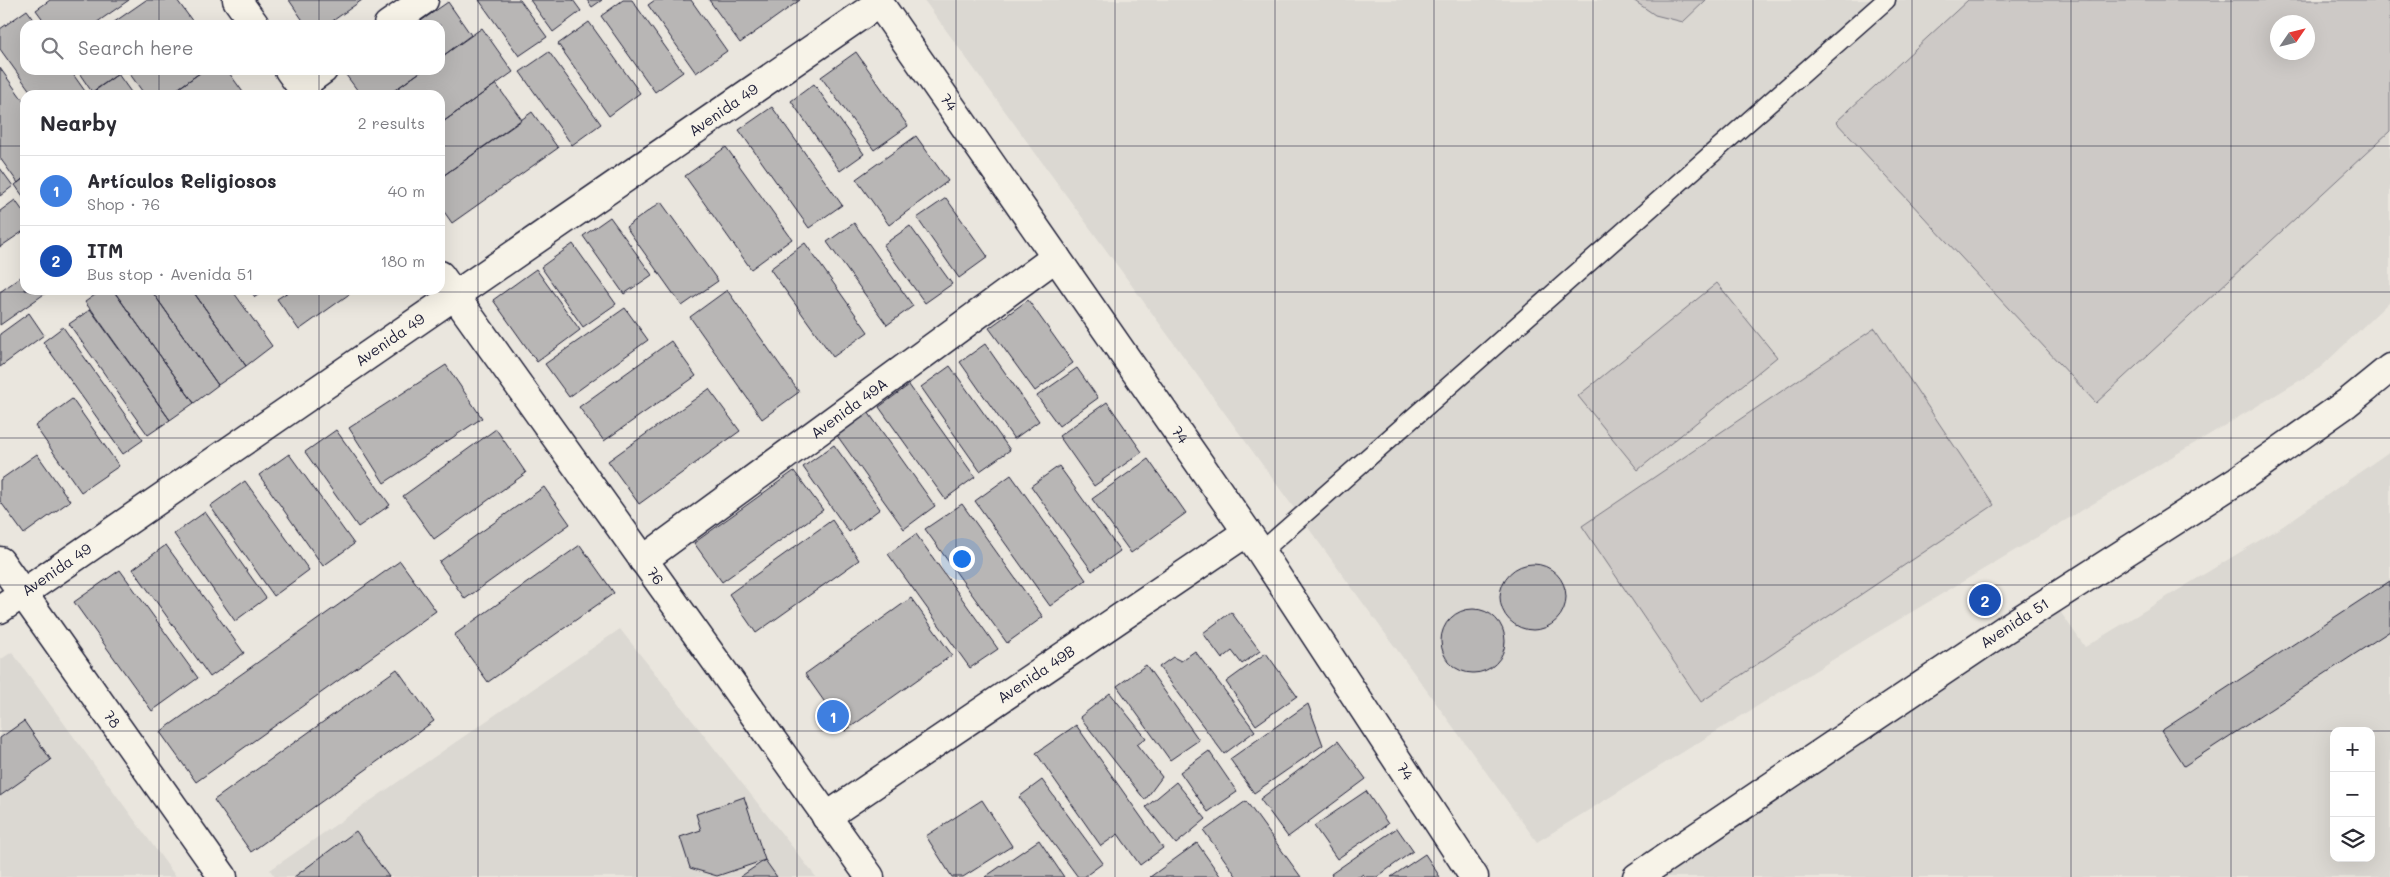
<!DOCTYPE html>
<html lang="en">
<head>
<meta charset="utf-8">
<style>
	:root { --surface:#fff; --page:#f7f7f7; --text:#2b2b33; --muted:#7c7c81; --line:#e1e1e2; --accent:#d93025 }
	body { margin:0; font-family:Mali,sans-serif; background:var(--page); color:var(--text) }
	.controls { position:absolute; right:15px; bottom:15px; display:grid; overflow:hidden; border-radius:10px; box-shadow:0 5px 20px #0002 }
	.controls button { width:45px; height:45px; display:grid; place-items:center; padding:0; border:0; border-bottom:1px solid var(--line); background:var(--surface); color:var(--text); font:25px sans-serif }
	.compass { position:absolute; left:2270px; top:15px; width:45px; height:45px; border-radius:50%; background:var(--surface); box-shadow:0 5px 20px #0002; rotate:55deg }
	.you { position:absolute; left:961px; top:558px; width:18px; height:18px; margin:-12px; border:4px solid #fff; border-radius:50%; background:#1a73e8; box-shadow:0 0 0 8px #1a73e833 }
	.badge { display:grid; place-items:center; width:32px; height:32px; border-radius:50%; background:var(--accent); color:#fff; font-size:16px; font-weight:700 }
	.pin { position:absolute; translate:-50% -50%; border:2px solid #fff; box-shadow:0 1px 5px #0006 }
	.list { margin:0; padding:0; list-style:none }
	h2 { display:flex; justify-content:space-between; align-items:center; height:65px; margin:0; padding:0 20px; font-size:21px }
	h2 small { font-size:16px; font-weight:400; color:var(--muted) }
	.list li { display:grid; grid-template-columns:32px 1fr auto; gap:15px; align-items:center; box-sizing:border-box; height:70px; padding:0 20px; border-top:1px solid var(--line) }
	.list b { display:block; font-size:19px; white-space:nowrap }
	.list p { margin:0; font-size:16px; white-space:nowrap; color:var(--muted) }
	.list em { font-size:16px; font-style:normal; color:var(--muted) }
	.icon { flex:none; width:28px; height:28px; fill:none; stroke:currentColor; stroke-width:2; stroke-linecap:round; stroke-linejoin:round }
	.map { position:relative; flex:none; width:2390px; height:877px; overflow:hidden }
	.search { position:absolute; background:var(--surface); box-shadow:0 5px 20px #0002; left:20px; top:20px; width:425px; height:55px; display:flex; align-items:center; gap:12px; box-sizing:border-box; padding:0 18px; border-radius:15px; color:var(--muted); font-size:19px }
	.panel { position:absolute; background:var(--surface); box-shadow:0 5px 20px #0002; left:20px; top:90px; width:425px; height:205px; border-radius:15px }
	.map>svg:first-child { display:block }
	.built { fill:#dbd8d2; fill-rule:evenodd }
	.green { fill:#cdc9c6; stroke:#787680; fill-rule:evenodd }
	.building { fill:#b8b6b5; stroke:#22223b }
	.lines { fill:none; stroke-linecap:round; stroke-linejoin:round }
	.service-casing { stroke:#22223b; stroke-width:21 }
	.minor-casing { stroke:#22223b; stroke-width:31 }
	.tertiary-casing { stroke:#22223b; stroke-width:31 }
	.primary-casing { stroke:#22223b; stroke-width:31 }
	.service { stroke:#f7f3e8; stroke-width:18 }
	.minor { stroke:#f7f3e8; stroke-width:28 }
	.tertiary { stroke:#f7f3e8; stroke-width:28 }
	.primary { stroke:#f7f3e8; stroke-width:28 }
	.grid { fill:none; stroke:#22223b; stroke-width:1; stroke-opacity:0.55 }
	.labels { text-anchor:middle; stroke-width:4; stroke-linejoin:round; paint-order:stroke }
	.street-label { font-size:15px; fill:#22223b; stroke:#f7f3e8 }
</style>
</head>
<body>
<div class="map">
<svg width="2390" height="877" viewBox="0 0 2390 877">
	<rect width="100%" height="100%" fill="#eae6de"/>
	<filter id="ink" filterUnits="userSpaceOnUse"><feTurbulence type="fractalNoise" baseFrequency=".02" numOctaves="2"/><feDisplacementMap in="SourceGraphic" scale="10" xChannelSelector="R" yChannelSelector="G"/><feConvolveMatrix kernelMatrix="1 2 1 2 8 2 1 2 1" color-interpolation-filters="sRGB"/></filter>
	<g filter="url(#ink)">
		<path class="built" d="M924,0H2390V301L2319,369L1868,638L1537,842ZM2278,22H2308V52H2278Z
			M2390,451V877H1638L2052,600L2085,647L2283,526ZM2334,731H2371V858H2334Z
			M620,629L816,877H275L270,870Z
			M12,652L176,877H0V660Z"/>
		<path class="green" d="M1633,0H1706L1683,22L1655,15Z
			M1968,0H2386L2390,4V131L2096,403L1836,122ZM2308,22V52H2278V22Z
			M1717,283L1777,357L1638,470L1578,396Z
			M1875,328L1994,505L1701,702L1582,526Z"/>
		<path class="building" d="M50,0H129L93,25H47L36,10Z
			M146,0H177L193,22L188,25H110Z
			M289,0H362L327,25H306Z
			M479,0H520L547,37L519,56Z
			M530,0H573L581,11L553,32Z
			M587,0H602L592,7Z
			M623,0H632L683,72L655,92L601,16Z
			M655,0H691L727,51L696,73L648,5Z
			M709,0H800L740,43Z
			M448,2L471,35L440,58V25H415Z
			M27,10L38,25H25V70H70L87,94L85,95H33L0,49V29Z
			M589,22L640,93L609,116L558,44Z
			M482,28L513,72L440,124V95H388L423,70H440V58Z
			M549,52L601,124L572,145L520,72Z
			M856,52L908,126L874,150L821,77Z
			M0,68L25,103V177L18,183L0,158Z
			M77,70H124L92,92Z
			M127,70H204L169,95H145Z
			M204,70H227L245,95H169Z
			M352,70H423L388,95H361L346,75Z
			M118,74L133,95H89Z
			M496,84L522,120L440,178V124Z
			M814,84L864,154L840,171L791,101Z
			M772,107L842,205L809,228L739,130Z
			M532,112L558,148L452,223L440,206V178Z
			M916,136L948,181L889,225L856,179Z
			M726,147L792,239L751,269L685,176Z
			M0,168L13,186L0,196Z
			M25,177V199L15,185Z
			M946,198L988,257L959,278L917,218Z
			M15,200L25,214V230L0,247V211Z
			M661,202L718,281L682,306L626,227Z
			M610,217L652,275L624,294L583,236Z
			M854,223L913,306L887,325L827,242Z
			M910,226L952,284L925,303L883,245Z
			M805,243L868,332L833,357L770,269Z
			M573,244L616,304L583,327L541,267Z
			M536,269L580,330L537,362L493,300Z
			M25,274V290H50L0,325V292Z
			M102,290H113L194,403L170,420L85,302Z
			M113,290H151L218,385L194,403Z
			M151,290H192L246,366L218,385Z
			M192,290H232L272,346L246,366Z
			M250,290H266L255,297Z
			M291,290H355L299,330L277,299Z
			M727,290L799,392L762,419L690,317Z
			M1028,300L1073,363L1035,391L989,328Z
			M625,308L648,340L569,397L545,364Z
			M91,309L170,420L148,435L69,324Z
			M29,313L44,335L0,367V334Z
			M63,327L143,440L123,454L43,342Z
			M671,341L696,376L604,441L579,407Z
			M985,344L1039,421L1014,439L960,362Z
			M446,365L482,418L384,483L349,428Z
			M950,366L1010,450L980,471L921,387Z
			M1077,368L1098,398L1059,426L1037,396Z
			M909,385L975,477L945,499L879,407Z
			M709,389L740,431L639,504L608,461Z
			M72,399L119,466L81,492L35,426Z
			M1107,402L1142,452L1094,486L1059,436Z
			M868,412L935,506L904,529L836,434Z
			M496,429L526,473L434,539L403,496Z
			M336,430L390,505L358,527L305,452Z
			M834,445L880,509L849,532L803,467Z
			M37,454L70,501L24,534L0,501V480Z
			M289,454L354,544L323,566L259,475Z
			M1148,459L1186,513L1131,553L1092,499Z
			M1059,466L1120,551L1092,571L1031,486Z
			M794,471L823,510L722,582L694,543Z
			M1011,475L1086,580L1050,606L975,501Z
			M245,481L309,570L274,596L210,506Z
			M544,487L570,524L465,599L439,562Z
			M962,504L1043,617L1007,643L925,529Z
			M205,512L266,598L235,621L174,534Z
			M832,520L859,560L756,633L729,594Z
			M916,534L998,649L970,668L888,554Z
			M166,545L244,653L210,677L133,569Z
			M580,545L614,593L488,682L454,635Z
			M400,561L436,611L196,782L160,732Z
			M1500 597a33 33 0 1 1 66 0a33 33 0 1 1-66 0Z
			M120,570L198,678L152,711L74,602Z
			M2390,581V631L2184,766L2161,731Z
			M911,598L952,655L845,731L805,674Z
			M1441 641a32 32 0 1 1 64 0a32 32 0 1 1-64 0Z
			M1231,612L1260,651L1242,664L1232,651L1222,659L1203,633Z
			M1195,651L1255,731L1224,754L1159,667L1173,657L1181,661Z
			M1266,653L1297,696L1256,725L1226,682Z
			M1146,665L1199,740L1170,760L1117,686Z
			M397,669L434,721L251,852L214,800Z
			M1110,693L1146,738L1137,745L1162,777L1145,800L1080,717Z
			M1308,704L1323,745L1254,793L1230,759Z
			M24,721L51,760L0,796V738Z
			M1076,725L1163,848L1140,865L1118,834L1101,846L1036,753Z
			M1338,741L1366,779L1288,837L1260,799Z
			M1209,751L1237,792L1208,812L1180,772Z
			M1042,780L1103,863L1084,877H1078L1019,797Z
			M1176,782L1206,819L1176,844L1146,807Z
			M1366,791L1388,824L1337,859L1314,826Z
			M744,797L765,860L717,876L690,868L680,837L701,830L696,814Z
			M982,800L1012,846L963,877H952L926,836Z
			M1246,801L1301,877H1237L1204,831Z
			M1397,828L1413,851L1377,877H1365L1363,874L1359,877H1333L1331,874Z
			M356,831L389,877H294Z
			M1039,840L1064,877H985Z
			M1197,843L1221,877H1150Z
			M1425,854L1440,877H1391Z
			M765,860L777,877H740Z"/>
		<g class="lines">
			<defs>
				<path id="service" d="M1261,552L1886,0"/>
				<g id="minor">
					<path id="s1" d="M877,0L1261,552L1474,877"/>
					<path d="M388,25L424,0"/>
					<path d="M301,86L323,70"/>
					<path id="s2" d="M643,560L1056,257"/>
					<path id="s3" d="M0,561L223,877"/>
					<path id="s4" d="M0,609L879,3"/>
					<path id="s5" d="M826,817L1247,532"/>
				</g>
				<g id="tertiary">
					<path d="M237,0L255,25"/>
					<path d="M289,70L307,95"/>
					<path id="s6" d="M440,275L870,877"/>
				</g>
				<g id="primary">
					<path id="s7" d="M1637,877L2004,630L2238,480L2347,403L2390,368"/>
				</g>
			</defs>
			<use href="#service" class="service-casing"/>
			<use href="#minor" class="minor-casing"/>
			<use href="#tertiary" class="tertiary-casing"/>
			<use href="#primary" class="primary-casing"/>
			<use href="#service" class="service"/>
			<use href="#minor" class="minor"/>
			<use href="#tertiary" class="tertiary"/>
			<use href="#primary" class="primary"/>
		</g>
	</g>
	<path class="grid" d="M159,0V25M319,0V25M478,0V877M637,0V877M797,0V877M956,0V877M1115,0V877M1275,0V877M1434,0V877M1593,0V877M1753,0V877M1912,0V877M2071,0V877M2231,0V877M159,70V95M319,70V95M0,146H25M440,146H2390M159,290V877M319,290V877M0,292H2390M0,438H2390M0,585H2390M0,731H2334M2371,731H2390"/>
	<g class="labels">
		<g class="street-label">
			<text dy="5" stroke="none"><textPath href="#s1" startOffset="125">74</textPath></text>
			<text dy="5" stroke="none"><textPath href="#s4" startOffset="879">Avenida 49</textPath></text>
			<text dy="5" stroke="none"><textPath href="#s4" startOffset="474">Avenida 49</textPath></text>
			<text dy="5" stroke="none"><textPath href="#s2" startOffset="256">Avenida 49A</textPath></text>
			<text dy="5" stroke="none"><textPath href="#s1" startOffset="530">74</textPath></text>
			<text dy="5" stroke="none"><textPath href="#s4" startOffset="69">Avenida 49</textPath></text>
			<text dy="5" stroke="none"><textPath href="#s6" startOffset="370">76</textPath></text>
			<text dy="5" stroke="none"><textPath href="#s7" startOffset="455">Avenida 51</textPath></text>
			<text dy="5" stroke="none"><textPath href="#s5" startOffset="254">Avenida 49B</textPath></text>
			<text dy="5" stroke="none"><textPath href="#s3" startOffset="194">78</textPath></text>
			<text dy="5" stroke="none"><textPath href="#s1" startOffset="935">74</textPath></text>
		</g>
	</g>
</svg>
<div class="controls">
<button>+</button>
<button>−</button>
<button><svg class="icon" aria-label="layers" viewBox="0 0 24 24"><path d="M12 4l9 5-9 5-9-5zM3 14l9 5 9-5"/></svg></button>
</div>
<svg class="compass" viewBox="-18 -18 36 36"><path d="M0-13l5 13h-10z" fill="#e53935"/><path d="M0 13l5-13h-10z" fill="#7c7c81"/></svg>
<div class="you"></div>
<div class="pin badge" style="left:833px;top:716px;background:#3f7fe0">1</div>
<div class="pin badge" style="left:1985px;top:600px;background:#1a4fb4">2</div>
<div class="search"><svg class="icon" aria-label="search" viewBox="0 0 24 24"><circle cx="10" cy="10" r="6"/><path d="M15 15l6 6"/></svg>Search here</div>
<section class="panel">
<h2>Nearby<small>2 results</small></h2>
<ul class="list">
<li><span class="badge" style="background:#3f7fe0">1</span><div><b>Artículos Religiosos</b><p>Shop · 76</p></div><em>40 m</em></li>
<li><span class="badge" style="background:#1a4fb4">2</span><div><b>ITM</b><p>Bus stop · Avenida 51</p></div><em>180 m</em></li>
</ul>
</section>
</div>
</body>
</html>
